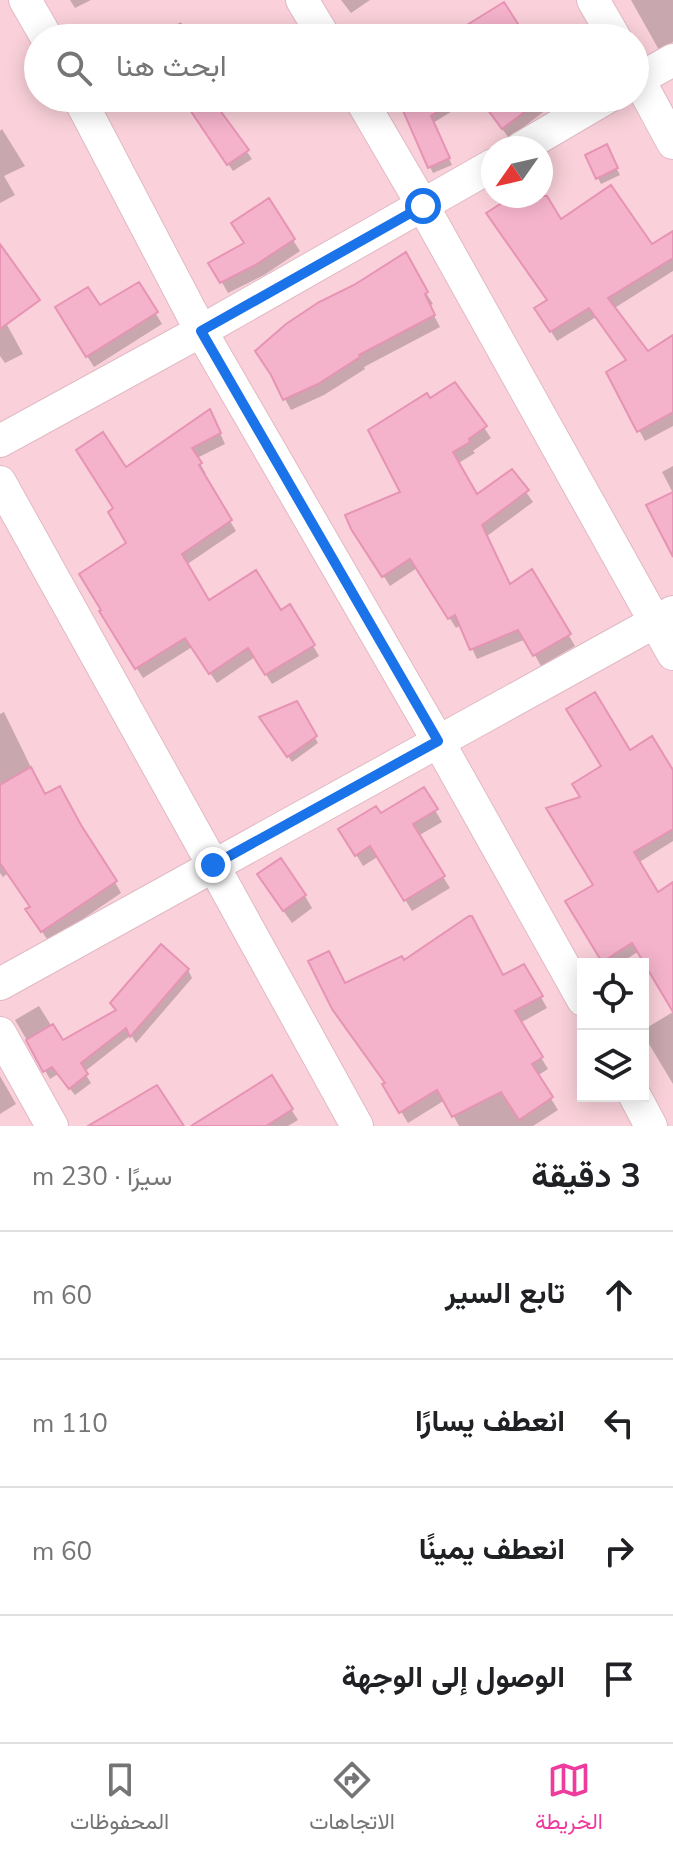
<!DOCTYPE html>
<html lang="ar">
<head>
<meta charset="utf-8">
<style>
	:root { --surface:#fff; --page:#f6f6f6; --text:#202124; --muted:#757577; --line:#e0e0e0; --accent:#ee3b9d }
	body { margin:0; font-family:"Nunito Sans",Vazirmatn,sans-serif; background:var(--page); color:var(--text); direction:rtl }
	.controls { position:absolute; right:24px; bottom:24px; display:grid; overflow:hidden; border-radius:0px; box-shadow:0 4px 20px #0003 }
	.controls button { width:72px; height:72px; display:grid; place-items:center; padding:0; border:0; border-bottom:2px solid var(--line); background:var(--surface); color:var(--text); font:40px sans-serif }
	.compass { position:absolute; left:481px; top:136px; width:72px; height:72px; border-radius:50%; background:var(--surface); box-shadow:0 4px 20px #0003; rotate:236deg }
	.stop { position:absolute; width:24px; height:24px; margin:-18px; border:6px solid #1a73e8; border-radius:50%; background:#fff }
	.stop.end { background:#1a73e8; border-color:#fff; box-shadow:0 2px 8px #0008 }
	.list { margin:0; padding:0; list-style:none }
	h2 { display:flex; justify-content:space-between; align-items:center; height:104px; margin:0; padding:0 32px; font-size:34px }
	h2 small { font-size:26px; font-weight:400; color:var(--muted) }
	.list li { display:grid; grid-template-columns:52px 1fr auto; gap:24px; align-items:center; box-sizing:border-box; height:128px; padding:0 32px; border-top:2px solid var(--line) }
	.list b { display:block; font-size:30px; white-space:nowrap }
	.list em { font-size:26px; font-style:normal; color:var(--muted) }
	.icon { flex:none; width:44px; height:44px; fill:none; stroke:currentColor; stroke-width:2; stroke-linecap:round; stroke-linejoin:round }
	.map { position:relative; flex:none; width:673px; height:1126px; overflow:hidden; direction:ltr }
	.search { position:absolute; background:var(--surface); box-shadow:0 4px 20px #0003; left:24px; right:24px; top:24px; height:88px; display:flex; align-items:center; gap:20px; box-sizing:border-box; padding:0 28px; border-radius:44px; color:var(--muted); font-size:30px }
	.sheet { height:616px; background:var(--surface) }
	nav { display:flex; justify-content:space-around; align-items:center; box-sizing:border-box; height:112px; border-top:2px solid var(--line); background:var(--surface); font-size:22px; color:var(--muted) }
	nav a { display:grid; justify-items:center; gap:4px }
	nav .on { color:var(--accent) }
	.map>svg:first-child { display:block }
	.residential { fill:#fad1da; fill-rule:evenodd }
	.shadow { fill:#0003 }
	.building { fill:#f4b3cb; stroke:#e793b4; stroke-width:2 }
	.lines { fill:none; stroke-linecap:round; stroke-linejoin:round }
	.street-casing { stroke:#e1b9c5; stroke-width:34 }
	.street { stroke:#fff; stroke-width:32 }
	.route { stroke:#1a73e8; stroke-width:10 }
</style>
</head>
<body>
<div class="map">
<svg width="673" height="1126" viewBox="0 0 673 1126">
	<rect width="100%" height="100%" fill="#fddde2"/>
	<path class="residential" d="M0,0H673V1126H0ZM38,38H635V98H38ZM493,148H541V196H493ZM583,964H643V1096H583Z"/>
	<path class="shadow" d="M70,0H91L75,8Z
		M341,0H370L351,13Z
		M631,0H673V42L659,50Z
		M181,22L189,38H163L161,33Z
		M532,31L537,38H521Z
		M183,98H209L252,159L233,171Z
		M422,98H473L433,123L452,165L433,173L430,167Z
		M493,98H591L568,111L559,100L509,138L490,113Z
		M2,129L25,166L4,176L15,195L0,203V131Z
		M609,153L620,175L601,184L598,178Z
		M541,191L561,222L652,246L673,250V271L613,309L648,354L673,338V426L645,441L608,373L628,361L596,317L557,341L537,309L549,301L517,196H541Z
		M268,201L300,251L264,275L228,293L211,263L245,245Z
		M138,284L162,324L94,367L57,308H99Z
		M421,285L433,304L429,306L440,327L364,367L365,369L324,395L291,410L285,399Z
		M0,312L23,354L5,363L0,356Z
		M455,385L491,438L473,451L475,453L457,464L477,497L512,472L533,502L487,536L510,586L532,572L575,646L541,666L526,639L477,659L461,625L456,628L417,568L390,586L360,539L403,493L430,400Z
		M215,422L225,444L197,458L206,474L203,476L236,531L186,565L208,603L281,612L290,607L319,656L272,684L255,657L217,683L192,647L143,678L107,622L128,543L116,509L125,470Z
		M673,466V493L662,472Z
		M296,703L318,743L292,762L265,723Z
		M4,712L45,796L115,882L121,893L49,942L35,921L32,908L8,873L3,877L0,873V714Z
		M629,753L673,779V841L638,863L657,895L673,884V1009L639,951L619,964H605L587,936L596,886L582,799Z
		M423,790L442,822L418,836L450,888L412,911L379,856L363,866L341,829L380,816Z
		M267,888L305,896L312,908L292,923Z
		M404,962L503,978L524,966L547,1008L520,1023L548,1069L537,1076L558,1110L533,1126H459L445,1100L408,1123L385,1085L386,1084L345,985Z
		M188,970L192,978L136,1043L131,1035L84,1072L91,1083L75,1095L58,1074L50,1079L15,1020L39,1006L62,1043Z
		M673,1012V1084L643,1034V1030Z
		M0,1076L16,1104L0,1114Z
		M271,1078L298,1120L288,1126H195Z"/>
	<path class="building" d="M504,2L527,38H446Z
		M182,98H211L249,150L227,165Z
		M418,98H460L431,116L450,158L428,168L401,106Z
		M479,98H543L502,129Z
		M607,144L618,168L596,179L585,155Z
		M611,185L652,244L673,231V258L608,298L648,351L673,335V412L637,432L606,372L626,360L589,308L550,332L534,308L547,300L486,213L513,196H547L561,219Z
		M269,198L295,239L257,264L220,283L208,263L244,243L231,223Z
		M0,244L40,300L0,329Z
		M406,252L428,292L425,294L435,315L359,355L360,357L318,384L283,400L271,375L255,351L286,324L319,302L354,285Z
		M139,282L158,312L86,357L55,307L88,287L100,305Z
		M455,382L487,426L469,439L470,442L453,452L477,494L512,469L529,490L482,525L510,584L532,569L571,634L533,656L518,630L470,650L455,615L448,619L410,559L382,577L351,529L345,515L400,492L368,430L427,393L430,398Z
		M210,409L221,433L192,448L202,463L199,465L232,520L182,554L209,600L256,570L281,610L290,604L315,645L265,675L248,648L209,674L185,638L135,669L99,611L101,610L79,574L126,543L108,512L113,508L76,450L103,432L126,467Z
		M673,492V557L646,505Z
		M595,692L630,750L652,736L673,770V829L634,852L658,892L673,882V1012L632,943L602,962L565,901L593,885L546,808L580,797L572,784L601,766L566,709Z
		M297,701L317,736L287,757L259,717Z
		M31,767L45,794L60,786L81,825L117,881L41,932L25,909L30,907L0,863V785Z
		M424,787L438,809L413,824L445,876L404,901L370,846L355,856L338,829L376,806L381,813Z
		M281,858L306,895L283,911L257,874Z
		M469,916H472L503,975L524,964L543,996L515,1011L543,1057L532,1064L553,1097L519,1120L501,1092L452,1117L437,1090L399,1113L382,1084L385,1083L332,1009L308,961L329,951L345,983L402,956L404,960Z
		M161,944L189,969L130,1037L126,1028L81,1063L88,1074L69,1089L52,1067L43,1072L26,1040L53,1024L63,1040L116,1010L110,1003Z
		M272,1075L293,1109L266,1126H191Z
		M157,1085L184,1126H88Z"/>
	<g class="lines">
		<defs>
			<path id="street" d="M25,0L47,38
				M302,0L325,38
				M593,0L615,38
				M635,73L673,143
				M635,81L673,60
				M79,98L201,331L438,741L583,1000
				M360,98L423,206L673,654
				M521,148L606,98
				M0,441L201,331L493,165
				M0,482L213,865L357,1126
				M0,984L673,612
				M0,1033L52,1126
				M635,1096L651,1126"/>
		</defs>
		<use href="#street" class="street-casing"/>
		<use href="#street" class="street"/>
	</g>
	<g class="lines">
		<path class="route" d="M213,865L438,741L201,331L423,206"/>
	</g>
</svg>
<div class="controls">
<button><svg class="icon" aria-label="locate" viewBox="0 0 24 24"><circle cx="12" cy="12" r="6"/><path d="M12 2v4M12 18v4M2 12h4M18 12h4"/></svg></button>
<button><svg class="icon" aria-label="layers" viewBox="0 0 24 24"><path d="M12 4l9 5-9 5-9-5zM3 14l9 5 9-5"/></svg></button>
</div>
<svg class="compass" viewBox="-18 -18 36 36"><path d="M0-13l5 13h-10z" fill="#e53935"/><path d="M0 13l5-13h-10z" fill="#757577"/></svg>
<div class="stop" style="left:423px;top:206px"></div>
<div class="stop end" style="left:213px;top:865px"></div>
<div class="search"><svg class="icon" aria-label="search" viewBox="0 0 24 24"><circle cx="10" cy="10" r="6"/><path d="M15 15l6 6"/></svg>ابحث هنا</div>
</div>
<section class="sheet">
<h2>3 دقيقة<small>سيرًا · 230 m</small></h2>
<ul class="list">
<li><svg class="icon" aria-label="ahead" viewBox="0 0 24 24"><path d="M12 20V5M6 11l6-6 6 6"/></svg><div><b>تابع السير</b></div><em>60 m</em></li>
<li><svg class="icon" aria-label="left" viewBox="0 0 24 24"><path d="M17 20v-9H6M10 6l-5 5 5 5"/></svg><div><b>انعطف يسارًا</b></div><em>110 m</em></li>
<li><svg class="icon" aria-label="right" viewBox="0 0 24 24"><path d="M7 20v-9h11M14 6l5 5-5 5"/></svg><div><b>انعطف يمينًا</b></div><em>60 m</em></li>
<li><svg class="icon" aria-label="arrive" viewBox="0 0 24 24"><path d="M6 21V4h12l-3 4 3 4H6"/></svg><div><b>الوصول إلى الوجهة</b></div></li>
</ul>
</section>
<nav>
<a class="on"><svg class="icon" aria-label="map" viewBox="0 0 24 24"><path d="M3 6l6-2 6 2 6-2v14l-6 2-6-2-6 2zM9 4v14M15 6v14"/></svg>الخريطة</a>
<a><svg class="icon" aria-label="directions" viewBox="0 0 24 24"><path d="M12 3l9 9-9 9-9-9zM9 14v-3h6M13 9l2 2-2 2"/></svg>الاتجاهات</a>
<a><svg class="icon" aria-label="saved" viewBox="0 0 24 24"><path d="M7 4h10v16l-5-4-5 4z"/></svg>المحفوظات</a>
</nav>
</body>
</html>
